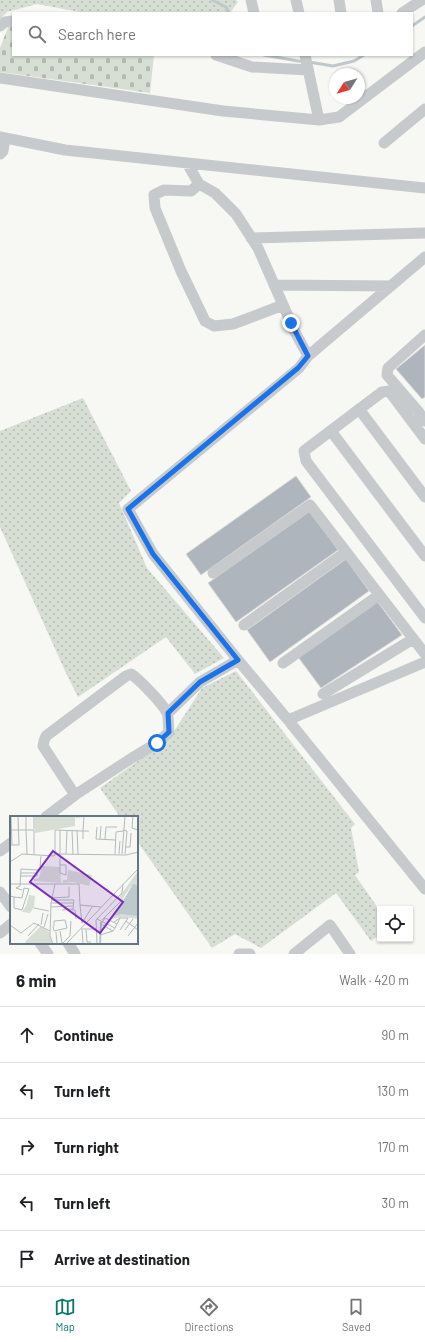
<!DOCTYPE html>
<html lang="en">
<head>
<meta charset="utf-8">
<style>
	:root { --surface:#fff; --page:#f2f2f2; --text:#202124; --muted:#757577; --line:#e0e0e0; --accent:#0f766e }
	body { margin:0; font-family:Barlow,sans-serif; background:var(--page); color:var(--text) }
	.controls { position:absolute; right:12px; bottom:12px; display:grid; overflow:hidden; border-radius:0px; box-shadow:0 1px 3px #0004 }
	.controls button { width:36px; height:36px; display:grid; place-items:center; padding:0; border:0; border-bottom:1px solid var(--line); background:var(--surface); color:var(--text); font:20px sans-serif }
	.compass { position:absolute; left:329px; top:68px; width:36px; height:36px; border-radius:50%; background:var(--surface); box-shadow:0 1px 3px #0004; rotate:234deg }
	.stop { position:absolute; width:12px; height:12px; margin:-9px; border:3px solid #1a73e8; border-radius:50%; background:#fff }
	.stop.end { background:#1a73e8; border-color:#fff; box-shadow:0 1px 4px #0008 }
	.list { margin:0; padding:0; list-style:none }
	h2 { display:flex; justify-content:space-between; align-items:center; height:52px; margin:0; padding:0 16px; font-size:17px }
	h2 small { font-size:13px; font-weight:400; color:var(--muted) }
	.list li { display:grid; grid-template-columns:26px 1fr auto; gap:12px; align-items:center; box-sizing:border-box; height:56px; padding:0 16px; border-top:1px solid var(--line) }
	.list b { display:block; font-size:15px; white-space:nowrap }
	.list em { font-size:13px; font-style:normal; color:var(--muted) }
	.icon { flex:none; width:22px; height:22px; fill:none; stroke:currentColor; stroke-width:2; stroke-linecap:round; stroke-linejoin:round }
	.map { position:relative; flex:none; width:425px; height:954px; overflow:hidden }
	.search { position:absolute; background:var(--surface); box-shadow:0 1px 3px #0004; left:12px; right:12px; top:12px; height:44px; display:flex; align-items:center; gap:10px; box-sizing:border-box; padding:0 14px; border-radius:0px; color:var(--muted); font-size:15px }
	.sheet { height:332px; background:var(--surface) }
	nav { display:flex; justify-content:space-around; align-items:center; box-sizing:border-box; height:56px; border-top:1px solid var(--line); background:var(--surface); font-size:11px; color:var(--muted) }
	nav a { display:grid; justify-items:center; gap:2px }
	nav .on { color:var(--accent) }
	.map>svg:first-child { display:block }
	.grass { fill:url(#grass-dots) }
	.cemetery { fill:url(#cemetery-stones) }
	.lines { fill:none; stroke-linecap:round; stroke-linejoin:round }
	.stream { stroke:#bec9cd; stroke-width:3 }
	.building { fill:#aeb5bc; stroke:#d8d8d6 }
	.minor { stroke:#c6cacd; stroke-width:11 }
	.route { stroke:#1a73e8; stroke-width:5 }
	.inset-river { fill:none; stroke:#bec9cd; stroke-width:2 }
	.inset-road { fill:none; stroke:#b3bbc0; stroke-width:1 }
	.view { fill:#7b2cbf; fill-opacity:0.15; stroke:#7b2cbf; stroke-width:2 }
	.inset-edge { fill:none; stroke:#647586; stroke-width:2 }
</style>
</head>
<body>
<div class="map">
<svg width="425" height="954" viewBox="0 0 425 954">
	<defs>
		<pattern id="grass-dots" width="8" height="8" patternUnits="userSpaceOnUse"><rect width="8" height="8" fill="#d7dfd4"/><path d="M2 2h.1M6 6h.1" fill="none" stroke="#b2b9b2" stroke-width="1.8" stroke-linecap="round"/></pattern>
		<pattern id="cemetery-stones" width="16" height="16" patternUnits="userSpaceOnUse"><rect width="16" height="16" fill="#d7dfd4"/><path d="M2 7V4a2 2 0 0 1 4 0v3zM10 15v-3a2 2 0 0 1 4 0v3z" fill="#b2b9b2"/></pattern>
	</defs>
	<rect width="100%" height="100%" fill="#f7f7f3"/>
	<path class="grass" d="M0,0H236L238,2L230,13H85L37,4L7,12L0,19Z
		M83,398L131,491L119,503L147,568L224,658L195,674L166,637L78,697L66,673L0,527V431Z
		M236,671L355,824L351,828L359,872L355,875L380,911V935L371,941L336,893L261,948L235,934L212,948L137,841V817H120L100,788L169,739L202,688Z"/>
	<path class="cemetery" d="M9,25H13V55H154L150,93L0,72V48Z"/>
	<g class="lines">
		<path class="stream" d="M212,0L226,7L229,13
			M412,26L425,17
			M264,55L304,62
			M309,62L333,66L354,61L364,55"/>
	</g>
	<path class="building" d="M425,345V397L422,399L396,369Z
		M296,476L311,497L201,575L186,554Z
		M310,511L338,550L236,622L208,583Z
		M346,559L369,591L270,662L247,630Z
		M377,601L402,635L321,688L298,657Z"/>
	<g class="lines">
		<path class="minor" d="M251,0L254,13
			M296,0L299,13
			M339,0L341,13
			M376,0L378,13
			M402,13L422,0
			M0,26L5,22L13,21
			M216,55L252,67L308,70
			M305,55L319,120
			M0,78L223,111L319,120L339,117L425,52
			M0,137L65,150L425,188
			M384,143L425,109
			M0,154L3,151L5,138
			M187,163L199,184L215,193L236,214L258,248L295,332L308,356L299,368L128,509L153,554L238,660L288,720L425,889
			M199,184L191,191L164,190L154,195L155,208L181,271L205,321L214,326L233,324L283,305
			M251,238L425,233
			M274,285L391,286
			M425,335L388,368L387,375L418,411L425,421
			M308,356L425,257
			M359,409L425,497
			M331,431L425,556
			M425,439L389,391L382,392L304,451L306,461L425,618
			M213,573L310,505L425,654
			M244,625L346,552
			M283,663L379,595
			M323,694L413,639
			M168,713L200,682L238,660
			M288,720L425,662
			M46,817L75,795L132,758L157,743L169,732C168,726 169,718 167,713C164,705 139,679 131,674L126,676L46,736L44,741L43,746L75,795
			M0,851L11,843
			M0,892L11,907
			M0,933L11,924
			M40,943L48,954
			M68,943L75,954
			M239,954H250
			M294,954L330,925L350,954"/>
	</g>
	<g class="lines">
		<path class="route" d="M157,743L169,732L168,713L200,682L238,660L153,554L128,509L298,368L308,356L291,323"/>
	</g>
	<g transform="translate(10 816)">
		<rect width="128" height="128" fill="#f7f7f3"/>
		<path d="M32,50L50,51L51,67L24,65V63L29,62ZM58,54L82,59L79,70L63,66L53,67V64H57ZM128,55V69L121,70L113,82L114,87L105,97L120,98L128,100V103L113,101L100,103L111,88L110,80ZM31,110L39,116L42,128H17L15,126Z" fill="#d7dfd4"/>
		<path d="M25,0H65V10L25,17Z" fill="#d7dfd4"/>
		<path d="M19,79L25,80L24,91L20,97L12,96L16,90Z" fill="#d7dfd4"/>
		<path d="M123,68L128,69V100L110,98L104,100Z" fill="#bec9cd"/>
		<path class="inset-river" d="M90,128L91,106"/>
		<path class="inset-road" d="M1,0L2,29M16,0V14M24,0V13M123,0L122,12L128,14M66,1L80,0M87,11L86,23L106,24M0,14H24V38M16,14L17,38M50,14V57L56,59V49H50M62,14L63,38M67,14L68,38M113,14L117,15L115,38M73,23V15H79M90,23L91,10M95,23L96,11H107M0,29H9L8,0M116,31H120L121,17M45,38V14L73,15L74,0M56,38L57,14M105,38L106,16L113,15M109,38L110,25M112,38L115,0M0,46L12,38L44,40L45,38L116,39L128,36M27,54L30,52L31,40M11,57H27M11,60H27V54L11,53L10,70L6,72L12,74M0,68H69L70,89L91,91M0,80L4,81L12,82L14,72L19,73L12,94L4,92V81M41,82L59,81V71M41,84H64L63,93L52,94M41,87H63M70,89L72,107L82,91M41,91L63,90M24,92L39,95M62,94H65L66,103M87,103L105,112L110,102L104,106M92,104L111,85L108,80M116,105L128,114M91,108L103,115M0,109L11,117L24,107L40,115M31,109L33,97M43,110L44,115L57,112L55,104L44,105V110M34,111L38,98M105,112L103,115L90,119L91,108L95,102L107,108M71,113H86M72,114L73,127M76,114L77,126H81M110,114L118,102H110M115,114L123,103M50,115L52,127M46,116L47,128M18,120L29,108M118,120L128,107M43,128L40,120L41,87L45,68M52,128L60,120L61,105M56,128L128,53M87,128L86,104L112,77L113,68"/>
		<path class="view" d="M43,35L113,86L90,117L20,66Z"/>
		<rect width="128" height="128" class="inset-edge"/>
	</g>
</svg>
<div class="controls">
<button><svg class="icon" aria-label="locate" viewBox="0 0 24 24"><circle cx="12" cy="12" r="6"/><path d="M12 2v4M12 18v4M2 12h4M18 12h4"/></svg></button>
</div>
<svg class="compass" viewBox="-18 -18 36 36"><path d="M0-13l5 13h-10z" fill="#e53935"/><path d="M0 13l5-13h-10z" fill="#757577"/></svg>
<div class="stop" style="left:157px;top:743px"></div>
<div class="stop end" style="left:291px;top:323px"></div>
<div class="search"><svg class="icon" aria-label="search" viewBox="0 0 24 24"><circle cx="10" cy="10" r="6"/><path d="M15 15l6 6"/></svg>Search here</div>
</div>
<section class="sheet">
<h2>6 min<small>Walk · 420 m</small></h2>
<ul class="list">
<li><svg class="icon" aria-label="ahead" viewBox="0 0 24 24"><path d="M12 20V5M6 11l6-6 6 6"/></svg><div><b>Continue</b></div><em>90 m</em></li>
<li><svg class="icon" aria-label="left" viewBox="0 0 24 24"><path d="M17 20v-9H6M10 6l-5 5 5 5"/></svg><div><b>Turn left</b></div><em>130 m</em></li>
<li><svg class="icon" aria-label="right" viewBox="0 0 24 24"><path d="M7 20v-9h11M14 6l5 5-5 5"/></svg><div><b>Turn right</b></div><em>170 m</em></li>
<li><svg class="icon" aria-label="left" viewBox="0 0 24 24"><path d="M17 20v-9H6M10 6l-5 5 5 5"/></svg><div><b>Turn left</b></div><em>30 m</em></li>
<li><svg class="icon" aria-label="arrive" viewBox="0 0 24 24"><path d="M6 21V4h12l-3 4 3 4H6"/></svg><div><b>Arrive at destination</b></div></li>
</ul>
</section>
<nav>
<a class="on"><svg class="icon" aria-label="map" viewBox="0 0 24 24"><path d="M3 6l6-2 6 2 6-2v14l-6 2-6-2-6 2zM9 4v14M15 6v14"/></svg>Map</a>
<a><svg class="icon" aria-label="directions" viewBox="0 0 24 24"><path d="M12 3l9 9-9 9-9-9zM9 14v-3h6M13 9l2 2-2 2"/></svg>Directions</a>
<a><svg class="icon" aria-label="saved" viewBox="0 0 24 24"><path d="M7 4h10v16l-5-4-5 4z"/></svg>Saved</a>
</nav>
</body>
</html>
